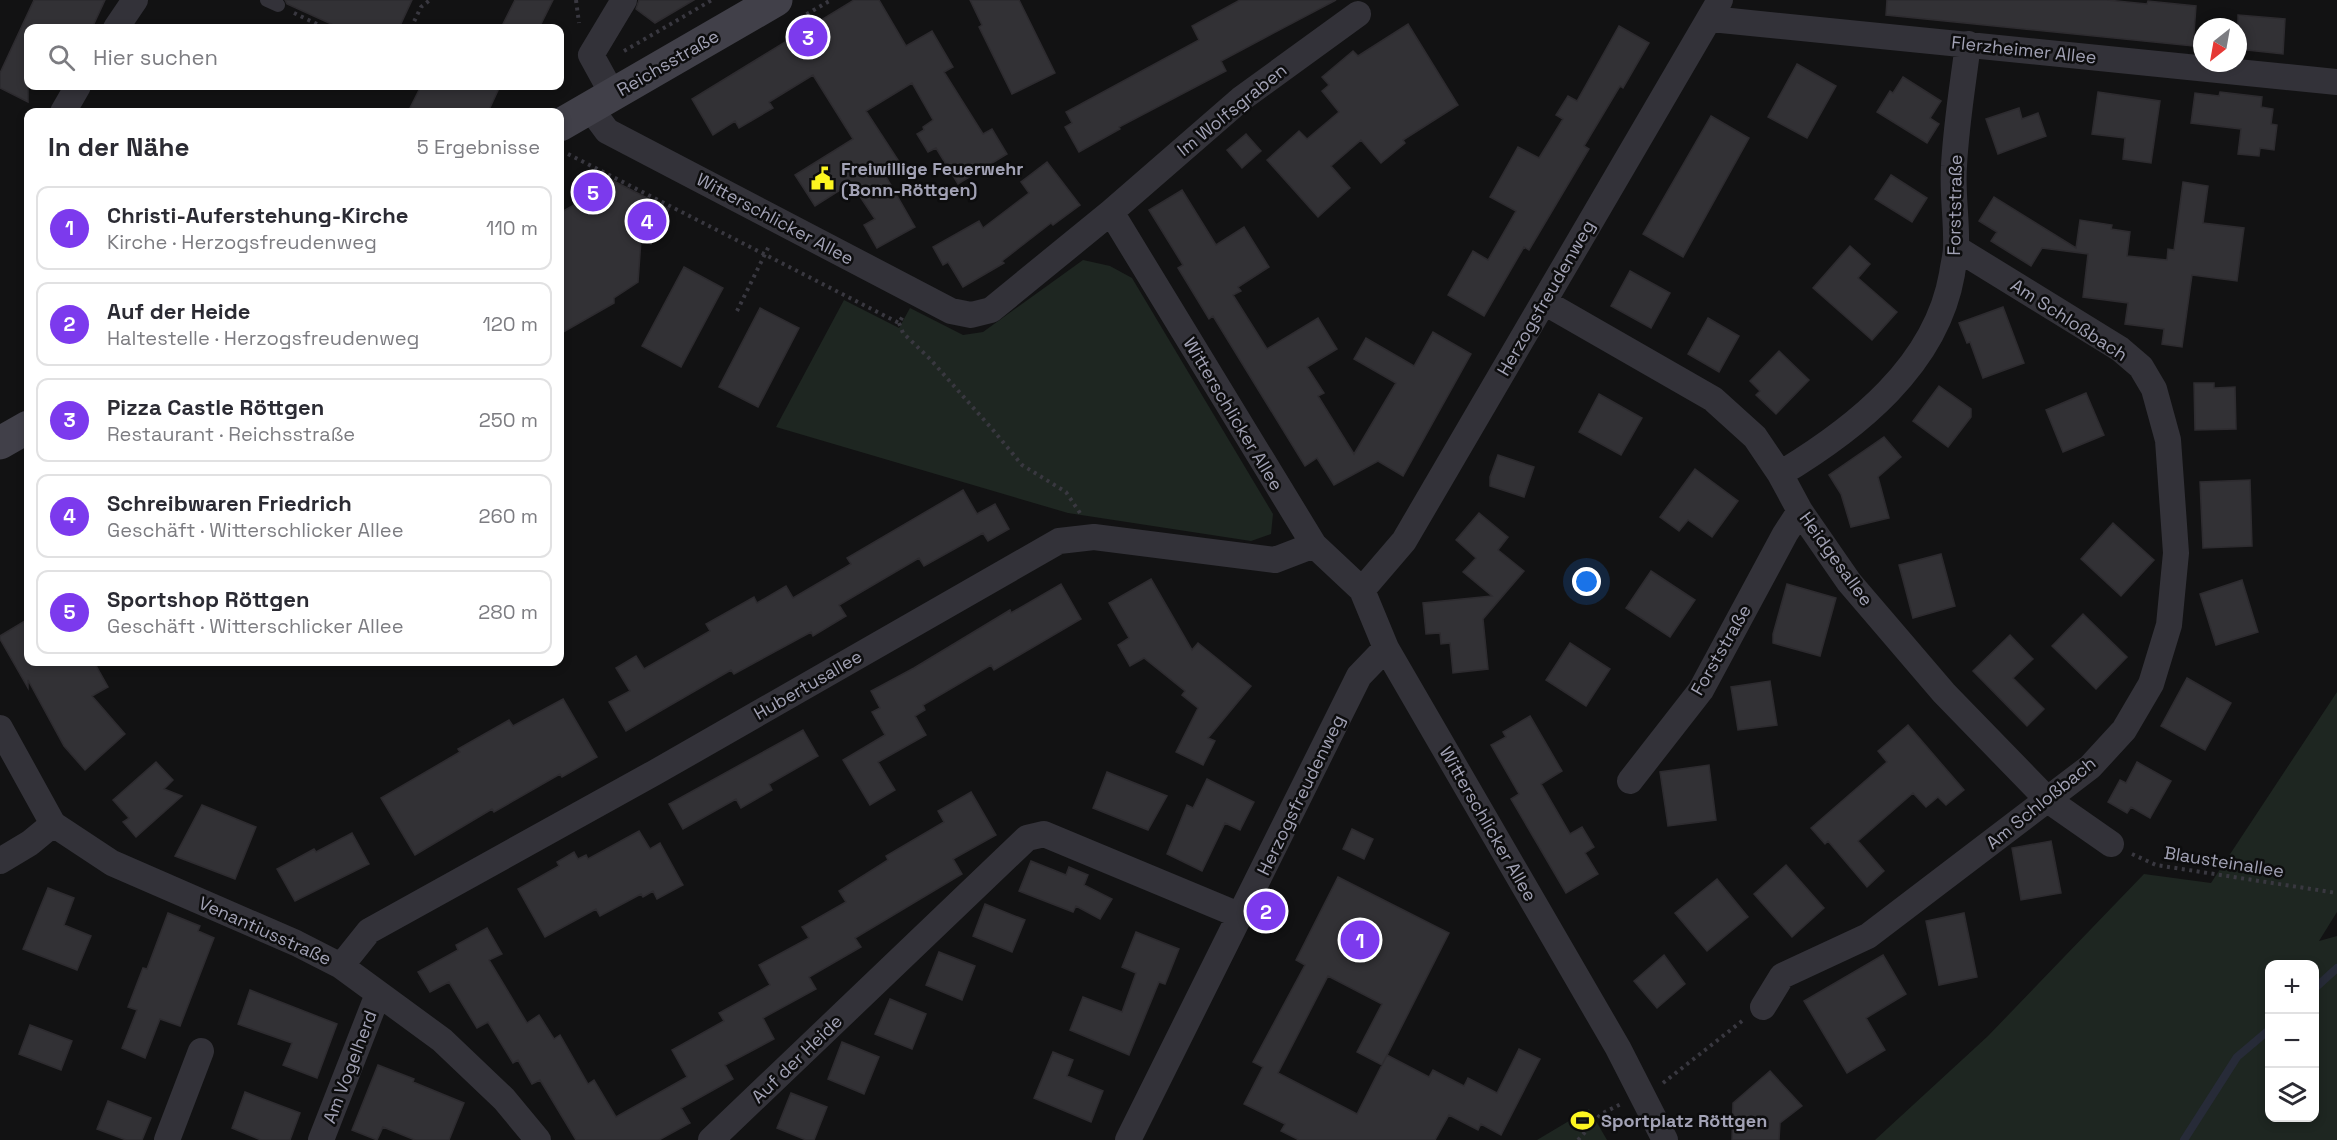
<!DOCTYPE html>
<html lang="de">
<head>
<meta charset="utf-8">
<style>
	:root { --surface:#fff; --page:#f7f7f7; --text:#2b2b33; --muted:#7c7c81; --line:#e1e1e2; --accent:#7c3aed }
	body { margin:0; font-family:"Space Grotesk",sans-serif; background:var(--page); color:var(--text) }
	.controls { position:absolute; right:18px; bottom:18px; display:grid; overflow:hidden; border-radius:12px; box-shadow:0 3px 9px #0003 }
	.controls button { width:54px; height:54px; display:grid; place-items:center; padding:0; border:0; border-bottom:2px solid var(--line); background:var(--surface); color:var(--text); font:30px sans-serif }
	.compass { position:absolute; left:2193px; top:18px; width:54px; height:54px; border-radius:50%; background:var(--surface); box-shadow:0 3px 9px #0003; rotate:211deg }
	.you { position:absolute; left:1587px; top:582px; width:21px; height:21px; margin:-15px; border:4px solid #fff; border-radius:50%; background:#1a73e8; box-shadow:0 0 0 9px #1a73e833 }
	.badge { display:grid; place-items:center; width:39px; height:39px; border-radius:50%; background:var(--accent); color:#fff; font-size:20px; font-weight:700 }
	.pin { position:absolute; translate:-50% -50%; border:3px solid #fff; box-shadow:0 2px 6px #0006 }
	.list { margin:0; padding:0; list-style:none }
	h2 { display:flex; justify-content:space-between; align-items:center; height:78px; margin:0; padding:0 24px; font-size:26px }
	h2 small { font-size:20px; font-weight:400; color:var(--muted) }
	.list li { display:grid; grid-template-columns:39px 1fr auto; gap:18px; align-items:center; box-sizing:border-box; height:84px; margin:0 12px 12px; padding:0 12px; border:2px solid var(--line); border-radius:12px }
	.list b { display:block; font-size:22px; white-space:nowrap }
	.list p { margin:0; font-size:20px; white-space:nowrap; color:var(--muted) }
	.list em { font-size:20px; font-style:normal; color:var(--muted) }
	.icon { flex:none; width:33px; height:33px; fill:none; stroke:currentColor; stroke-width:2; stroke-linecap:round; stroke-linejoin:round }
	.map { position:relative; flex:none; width:2337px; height:1140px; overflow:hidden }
	.search { position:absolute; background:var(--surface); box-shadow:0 3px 9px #0003; left:24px; top:24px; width:540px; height:66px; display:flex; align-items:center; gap:15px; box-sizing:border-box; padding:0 21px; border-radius:12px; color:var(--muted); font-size:22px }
	.panel { position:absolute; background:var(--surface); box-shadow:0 3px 9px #0003; left:24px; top:108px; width:540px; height:558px; border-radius:12px }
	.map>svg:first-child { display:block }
	.green { fill:#1e2621; fill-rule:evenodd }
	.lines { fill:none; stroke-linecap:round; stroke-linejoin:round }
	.stream { stroke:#272b38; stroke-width:8 }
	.building { fill:#323135; stroke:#2d2b2f; stroke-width:1.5 }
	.path { stroke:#393840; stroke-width:4; stroke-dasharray:3 4.5; stroke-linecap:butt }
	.lane { stroke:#333239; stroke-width:14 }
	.street { stroke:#333239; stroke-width:26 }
	.secondary { stroke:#414049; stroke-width:33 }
	.labels { text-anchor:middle; stroke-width:5; stroke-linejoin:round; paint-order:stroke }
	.street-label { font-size:18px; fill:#a2a2b5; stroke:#0d0d0e }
	.poi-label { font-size:18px; font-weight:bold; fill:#a2a2b5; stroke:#0d0d0e; text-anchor:start }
</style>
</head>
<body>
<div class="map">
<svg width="2337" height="1140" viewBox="0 0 2337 1140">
	<rect width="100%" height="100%" fill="#121213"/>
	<path class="green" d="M1083,260L1110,266L1132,278L1273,514L1271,534L1251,541L1068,513L776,427L844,300L899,328L910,308L963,335L983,332Z
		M2337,692V912L2319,941L2337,936V1140H1875L1988,1036L2144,874L2211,883ZM2270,964H2314V1118H2270Z
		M1589,1109L1607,1140H1537Z"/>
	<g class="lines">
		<path class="stream" d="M2314,989L2337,968
			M2184,1140L2237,1057L2270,1029"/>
	</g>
	<path class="building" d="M34,0H105L92,28H28V102L0,88V73Z
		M285,0H412L399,28H340L287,4Z
		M515,0H553L539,28H501Z
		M639,0H694L655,23L636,9Z
		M854,0H879L906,46L932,31L953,67L944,72L983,134L992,129L1007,154L958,184L936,148L928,152L917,134L924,130L923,127L933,120L912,83L866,111L900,163L884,173L915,227L877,248L864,225L875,219L851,183L815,206L795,175L853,139L813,75L769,102L773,108L739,128L735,121L713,135L692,99Z
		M970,0H1019L1055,73L1012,94L979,27L982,25Z
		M1240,0H1336L1221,61L1226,71L1119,127L1120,129L1079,152L1065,127L1072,123L1066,112L1199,40L1192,26Z
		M1887,0H2107L2147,4L2148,1L2196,6L2193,46L1886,15Z
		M2238,15L2285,19L2283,54L2238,49Z
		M1408,24L1458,105L1403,140L1405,143L1381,163L1361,140L1331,166L1350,188L1318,217L1267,160L1299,131L1307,139L1339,112L1322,91L1329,85L1322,77L1353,51L1358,56Z
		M1619,26L1649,43L1623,88L1620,86L1584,146L1589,149L1529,250L1524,247L1484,316L1448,295L1473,251L1488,260L1516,211L1490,197L1518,147L1539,158L1563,119L1556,115L1568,96L1577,101Z
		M1797,64L1836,86L1807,138L1768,117Z
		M1903,77L1941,101L1930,118L1939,124L1927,143L1877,112L1890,91L1893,93Z
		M421,86H500L488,112H408Z
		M2098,92L2160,101L2151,163L2123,159L2125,138L2092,134Z
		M2220,92L2262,97L2261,107L2273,109L2271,124L2277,125L2274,150L2260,148L2259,156L2238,154L2241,129L2191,123L2195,93L2219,96Z
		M2019,108L2022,119L2038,113L2046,136L1998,154L1986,119Z
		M1711,116L1749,138L1683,257L1643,234Z
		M1246,134L1261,151L1242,168L1227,150Z
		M1047,162L1080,205L1053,225L1051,223L1002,261L1004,263L963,287L948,262L943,265L933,247L979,221L983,228L1029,193L1021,182Z
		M592,170L669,209L651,244L641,240L638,282L614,298V303L560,334V213L574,205Z
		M1891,175L1927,198L1912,222L1875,199Z
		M2183,182L2208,186L2203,223L2244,228L2237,281L2192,275L2182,347L2162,344L2164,329L2125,324L2128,303L2083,297L2088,254L2042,248L2031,266L1991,241L1997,232L1979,221L1994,197L2076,248L2080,220L2112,225L2111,229L2130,232L2127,256L2167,260L2168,249L2174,250Z
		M1182,190L1216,245L1244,227L1269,267L1238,287L1241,291L1233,295L1267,349L1318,318L1337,349L1307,367L1324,393L1318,396L1354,454L1396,383L1354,359L1366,338L1414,366L1433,332L1471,354L1403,476L1378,461L1334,485L1317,458L1305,466L1213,316L1209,319L1178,268L1183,265L1149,210Z
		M1850,246L1870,264L1858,278L1897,312L1872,340L1813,288Z
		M684,267L723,288L681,367L642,346Z
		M1630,271L1670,293L1651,328L1611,306Z
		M2003,307L2024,363L1983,378L1970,342L1967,343L1959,323Z
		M760,308L799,328L758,407L719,387Z
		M1708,318L1739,336L1719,372L1688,354Z
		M1779,351L1809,380L1776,414L1756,395L1760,391L1750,381Z
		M2194,383H2214V388L2235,387L2236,429L2195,430Z
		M1939,386L1971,409V417L1948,447L1913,421Z
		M2086,393L2104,435L2063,452L2046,410Z
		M1599,394L1642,418L1621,455L1579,432Z
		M1884,437L1901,457L1878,477L1889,518L1851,527L1841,494L1829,475Z
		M1498,455L1534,467L1524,497L1490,486V477Z
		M1695,469L1738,501L1712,537L1688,520L1679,531L1660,517Z
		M2250,480L2252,546L2203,548L2200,482Z
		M963,490L977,514L995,504L1009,529L988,541L983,533L924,566L919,558L839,605L846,616L813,636L811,632L734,674L731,670L626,731L609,702L630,691L616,668L636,656L644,669L710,631L706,624L754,597L757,603L786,586L793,598L851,564L847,558Z
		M1479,513L1508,537L1498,550L1524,571L1483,619L1488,669L1453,673L1450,643L1441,644L1440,633L1426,634L1423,603L1492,596L1463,572L1476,558L1456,540Z
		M2113,523L2154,560L2121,596L2081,559Z
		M1941,554L1955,606L1913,618L1899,565Z
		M1651,571L1695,600L1670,637L1626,608Z
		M1151,579L1192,650L1198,643L1251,686L1208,738L1215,741L1203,765L1176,752L1198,708L1182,695L1185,691L1144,658L1130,666L1118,645L1129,638L1109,603Z
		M2242,580L2258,632L2216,645L2200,594Z
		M1061,584L1081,619L994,670L991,665L923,705L925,710L915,716L926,735L878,762L895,790L870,805L843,760L885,735L872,712L880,708L871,691L914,668L1010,610L1011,613Z
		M1787,584L1836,598L1820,656L1773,643V634Z
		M2083,614L2127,657L2096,689L2052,646Z
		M28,619V662H94L108,687L92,696L125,734L85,770L64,746L28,680V688L0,639V636Z
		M2010,635L2033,659L2013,678L2044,709L2027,726L1973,671Z
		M1570,643L1610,669L1586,706L1546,680Z
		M2187,678L2231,703L2205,750L2161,726Z
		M1770,681L1777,725L1738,730L1731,687Z
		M563,699L597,757L562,777L560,774L494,812L492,809L415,855L381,798L460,752L458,749L509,720L513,726Z
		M1530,716L1562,771L1541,784L1570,834L1582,827L1594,847L1585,853L1598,874L1566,893L1511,799L1519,794L1491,745L1506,737L1503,732Z
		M1908,725L1964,790L1946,805L1938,797L1926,807L1913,793L1858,841L1884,871L1867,887L1828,841L1825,844L1811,828L1887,762L1878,751Z
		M803,730L818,756L769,784L772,790L741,808L736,799L683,829L669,804Z
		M156,762L173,780L164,789L182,796L136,837L123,822L129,818L113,800Z
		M2137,762L2171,781L2150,818L2131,807L2127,813L2108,802L2120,780L2126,783Z
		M1709,765L1716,820L1668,826L1660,772Z
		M1107,772L1167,796L1148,830L1093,808Z
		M1207,779L1254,802L1240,830L1225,823L1202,871L1167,854L1187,805L1193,808Z
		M971,792L996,835L953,859L962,874L855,938L861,947L809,977L816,989L763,1018L774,1039L725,1065L733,1079L681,1108L690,1123L659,1140H576L540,1080L532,1084L518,1060L513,1063L488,1022L477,1028L449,982L430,992L418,972L458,950L456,945L487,928L502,954L489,960L527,1023L539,1015L554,1039L560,1035L588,1084L594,1080L616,1117L687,1077L672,1050L724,1021L719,1013L770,985L759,965L809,938L802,927L846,902L839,891L888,860L886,856L944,822L938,811Z
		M202,805L256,827L235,879L175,856Z
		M1352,829L1373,839L1364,859L1343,849Z
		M639,831L650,849L660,843L683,885L657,899L653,891L643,897L641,894L600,916L596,909L545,937L518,889L559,866L557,862L574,852L578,859L586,855L588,859Z
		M352,833L369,864L295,901L277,869L314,849L316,852Z
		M2051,841L2061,893L2021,900L2012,848Z
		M1031,861L1066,875L1069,867L1088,875L1084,885L1112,899L1100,919L1076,906L1073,912L1019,891Z
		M1786,865L1824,908L1792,937L1754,894Z
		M1338,877L1449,933L1382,1065L1357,1052L1382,1004L1328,976L1278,1073L1357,1114L1387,1055L1429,1077L1433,1070L1464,1086L1468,1078L1497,1093L1519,1049L1540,1059L1501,1135L1481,1124L1478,1130L1449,1115L1435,1140H1299L1281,1131L1285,1124L1244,1104L1263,1067L1253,1062L1305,965L1296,960Z
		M1717,879L1748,917L1707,951L1675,913Z
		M48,888L74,898L64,925L91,936L77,970L23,949Z
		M985,904L1025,920L1012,952L973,936Z
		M168,913L200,926L198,931L214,938L180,1026L160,1019L145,1058L122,1048L137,1010L128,1007L143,968L147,969Z
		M1964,913L1977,977L1939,985L1926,921Z
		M1136,932L1179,949L1165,984L1159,982L1129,1055L1070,1030L1083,997L1122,1012L1136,973L1122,967Z
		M939,952L975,966L962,1000L926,985Z
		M1664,955L1685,984L1657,1008L1634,981Z
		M1883,955L1906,994L1866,1018L1885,1050L1847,1073L1804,1001Z
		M250,990L337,1024L317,1078L283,1065L292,1043L238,1024Z
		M890,999L926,1014L912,1049L875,1034Z
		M30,1025L72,1041L61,1070L19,1054Z
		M842,1042L879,1057L864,1094L828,1079Z
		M1053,1052L1073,1060L1067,1076L1103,1091L1091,1122L1034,1098Z
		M378,1065L414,1079L413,1082L464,1103L449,1140H415L383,1127L377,1140L352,1130Z
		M1770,1071L1802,1106L1780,1123L1779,1140H1732L1733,1103Z
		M245,1092L300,1113L290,1140H261L232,1128Z
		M791,1093L827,1107L814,1140H806L777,1128Z
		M108,1101L151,1118L142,1140H126L97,1129Z"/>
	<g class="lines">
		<path class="path" d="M576,0L579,23
			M294,13L325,28
			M800,18L831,0
			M411,28L421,7L430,0
			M624,51L712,0
			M568,154L899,323L904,314
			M737,311L770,244
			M899,323L903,333L930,359L993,430L1022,465L1066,492L1080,513
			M2132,854L2156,865L2337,893
			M1663,1083L1742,1021
			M1578,1140L1601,1114L1621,1104"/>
		<path class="lane" d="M267,0L278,5"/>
		<path class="street" d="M1711,19L2337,82
			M116,28L135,0
			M613,95L591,55L624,0
			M590,108L607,131L951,311L971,315L991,310L1111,212L1314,545L1362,590L1386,648L1618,1048L1665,1140
			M63,112L78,86
			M1111,212L1241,99L1358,14
			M1544,302L1713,399L1755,437L1780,474L1800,511L1849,582L1944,693L2048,800L2111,844
			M1780,474C1855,429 1936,366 1952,274C1953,265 1956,256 1956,247C1957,220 1952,193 1954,166C1956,125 1963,84 1968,44
			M1362,590L1404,541L1720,0
			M0,728L53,824L112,863L296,943L341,966L442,1040L504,1099L538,1140
			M1630,781L1701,690L1785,534L1800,511
			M0,861L30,843L53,824
			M341,966L369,931L654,773L1059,541L1094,537L1275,560L1314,545
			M1763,1007L1782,976L1868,936L2090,767L2124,730L2151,684L2169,625L2176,553L2168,440L2154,389L2141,367L2120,349L1956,248
			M167,1140L201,1051
			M321,1140L378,994
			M711,1140L1027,838L1044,834L1241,916
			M1128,1140L1359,676L1386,648"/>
		<path class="secondary" d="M560,125L776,0
			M0,443L28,427"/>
	</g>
	<defs>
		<symbol id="civic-bare" viewBox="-9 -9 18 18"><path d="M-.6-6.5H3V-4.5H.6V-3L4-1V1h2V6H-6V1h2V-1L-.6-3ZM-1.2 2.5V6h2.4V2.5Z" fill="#fcf620" stroke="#0d0d0e" stroke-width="2.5" paint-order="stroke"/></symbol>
		<symbol id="stadium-bare" viewBox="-9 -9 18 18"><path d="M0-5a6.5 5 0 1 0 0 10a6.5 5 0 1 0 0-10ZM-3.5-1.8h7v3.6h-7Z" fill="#fcf620" stroke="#0d0d0e" stroke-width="2.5" paint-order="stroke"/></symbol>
	</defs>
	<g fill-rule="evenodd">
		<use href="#civic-bare" x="806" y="162" width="33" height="33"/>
		<use href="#stadium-bare" x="1566" y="1104" width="33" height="33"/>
	</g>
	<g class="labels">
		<g class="street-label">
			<text transform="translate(2024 50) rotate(6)" y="6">Flerzheimer Allee</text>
			<text transform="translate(668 63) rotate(-30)" y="6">Reichsstraße</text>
			<text transform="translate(1232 110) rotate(-39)" y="6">Im Wolfsgraben</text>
			<text transform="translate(1955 205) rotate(-89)" y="6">Forststraße</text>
			<text transform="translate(775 219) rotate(28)" y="6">Witterschlicker Allee</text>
			<text transform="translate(1546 298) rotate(-60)" y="6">Herzogsfreudenweg</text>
			<text transform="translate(2069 320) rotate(33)" y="6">Am Schloßbach</text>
			<text transform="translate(1233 414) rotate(59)" y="6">Witterschlicker Allee</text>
			<text transform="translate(1836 559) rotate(54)" y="6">Heidgesallee</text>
			<text transform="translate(1721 650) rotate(-60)" y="6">Forststraße</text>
			<text transform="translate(808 685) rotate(-30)" y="6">Hubertusallee</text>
			<text transform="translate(1301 795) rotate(-64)" y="6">Herzogsfreudenweg</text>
			<text transform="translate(2041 803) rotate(-39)" y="6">Am Schloßbach</text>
			<text transform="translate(1488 824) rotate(60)" y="6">Witterschlicker Allee</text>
			<text transform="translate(2224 862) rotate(9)" y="6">Blausteinallee</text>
			<text transform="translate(265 931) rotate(24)" y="6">Venantiusstraße</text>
			<text transform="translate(797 1059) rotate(-44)" y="6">Auf der Heide</text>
			<text transform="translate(350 1067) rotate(-69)" y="6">Am Vogelherd</text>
		</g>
		<g class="poi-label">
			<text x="841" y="175">Freiwillige Feuerwehr<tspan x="841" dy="21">(Bonn-Röttgen)</tspan></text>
			<text x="1601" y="1127">Sportplatz Röttgen</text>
		</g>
	</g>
</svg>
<div class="controls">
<button>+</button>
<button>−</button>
<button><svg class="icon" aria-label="layers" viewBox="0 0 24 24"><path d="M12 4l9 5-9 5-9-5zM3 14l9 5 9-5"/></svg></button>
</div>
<svg class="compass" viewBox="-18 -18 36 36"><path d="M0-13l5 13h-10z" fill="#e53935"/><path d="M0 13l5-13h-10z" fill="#7c7c81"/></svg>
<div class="you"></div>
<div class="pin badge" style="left:1360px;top:940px">1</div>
<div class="pin badge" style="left:1266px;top:911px">2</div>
<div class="pin badge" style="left:808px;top:37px">3</div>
<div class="pin badge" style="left:647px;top:221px">4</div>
<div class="pin badge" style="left:593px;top:192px">5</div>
<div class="search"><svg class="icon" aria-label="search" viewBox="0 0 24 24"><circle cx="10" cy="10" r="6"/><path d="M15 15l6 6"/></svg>Hier suchen</div>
<section class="panel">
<h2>In der Nähe<small>5 Ergebnisse</small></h2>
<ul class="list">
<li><span class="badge">1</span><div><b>Christi-Auferstehung-Kirche</b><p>Kirche · Herzogsfreudenweg</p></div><em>110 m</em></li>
<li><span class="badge">2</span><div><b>Auf der Heide</b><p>Haltestelle · Herzogsfreudenweg</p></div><em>120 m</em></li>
<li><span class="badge">3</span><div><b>Pizza Castle Röttgen</b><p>Restaurant · Reichsstraße</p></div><em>250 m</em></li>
<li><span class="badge">4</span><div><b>Schreibwaren Friedrich</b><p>Geschäft · Witterschlicker Allee</p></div><em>260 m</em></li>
<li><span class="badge">5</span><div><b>Sportshop Röttgen</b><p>Geschäft · Witterschlicker Allee</p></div><em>280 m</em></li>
</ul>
</section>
</div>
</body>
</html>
